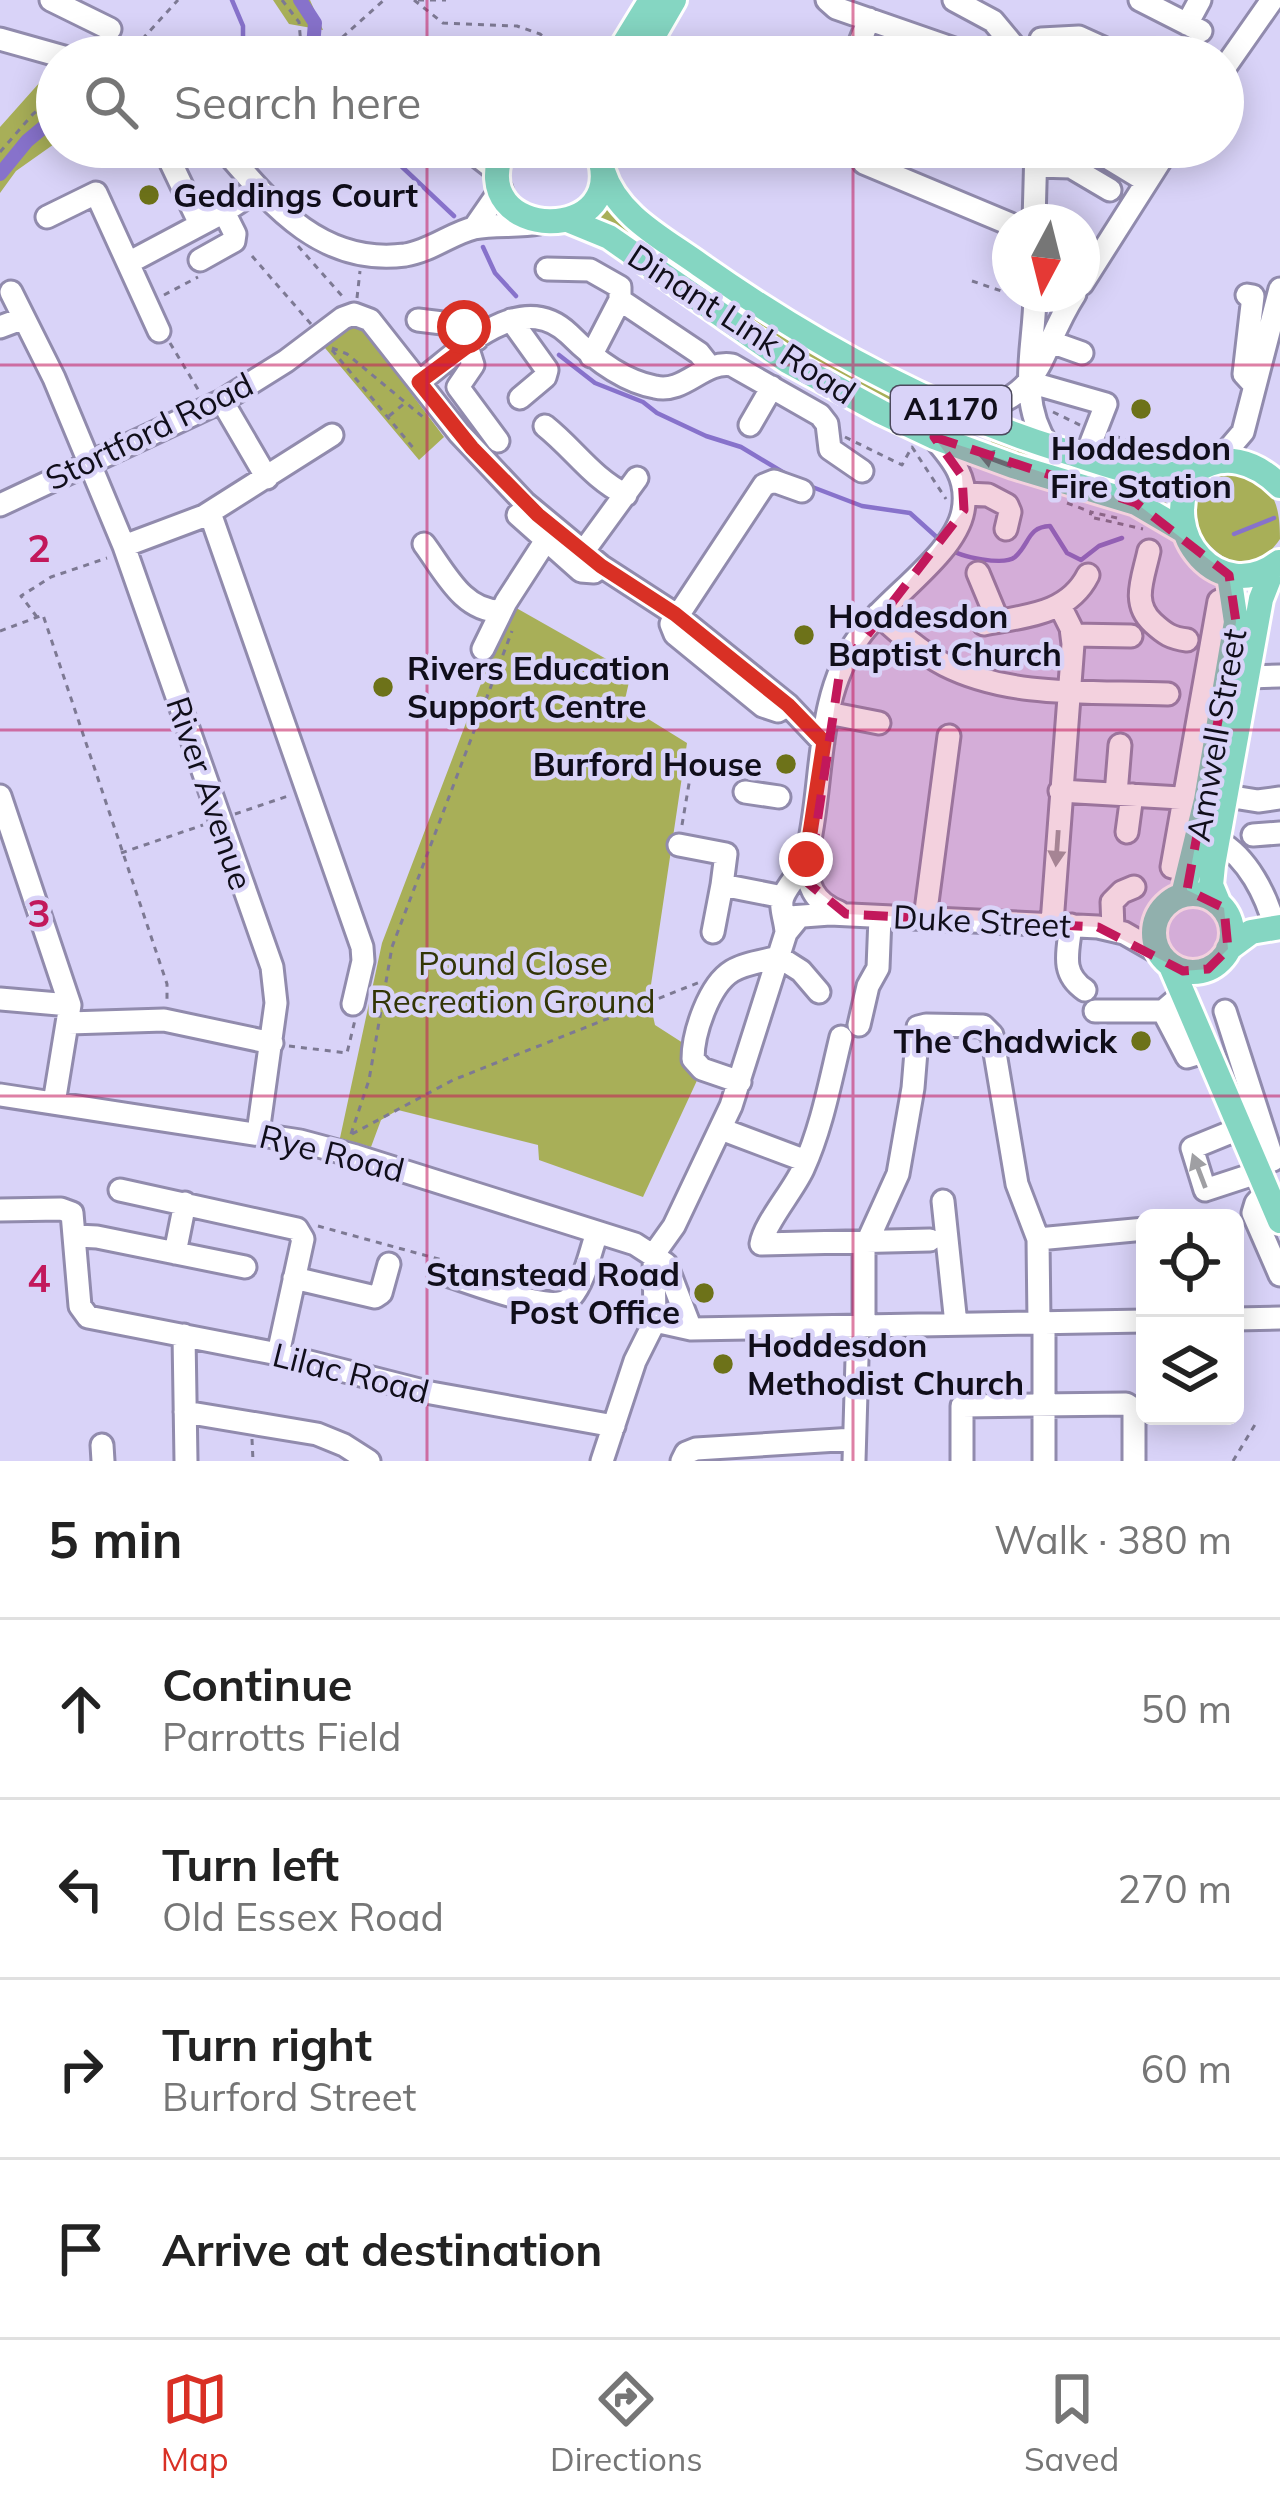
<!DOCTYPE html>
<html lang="en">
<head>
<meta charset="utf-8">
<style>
	:root { --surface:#fff; --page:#f2f2f2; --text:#222; --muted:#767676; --line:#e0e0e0; --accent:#d93025 }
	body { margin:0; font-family:Mulish,sans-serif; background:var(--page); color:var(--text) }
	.controls { position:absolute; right:36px; bottom:36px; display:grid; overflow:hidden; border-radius:18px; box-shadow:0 6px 30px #0003 }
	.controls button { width:108px; height:108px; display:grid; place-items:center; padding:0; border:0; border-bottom:3px solid var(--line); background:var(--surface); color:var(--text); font:60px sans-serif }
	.compass { position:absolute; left:992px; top:204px; width:108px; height:108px; border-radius:50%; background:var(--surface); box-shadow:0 6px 30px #0003; rotate:187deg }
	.stop { position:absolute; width:36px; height:36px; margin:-27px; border:9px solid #d93025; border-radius:50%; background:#fff }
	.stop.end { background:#d93025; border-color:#fff; box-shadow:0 3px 12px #0008 }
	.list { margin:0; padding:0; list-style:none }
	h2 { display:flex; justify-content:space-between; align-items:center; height:156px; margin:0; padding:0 48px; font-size:51px }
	h2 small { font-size:39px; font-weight:400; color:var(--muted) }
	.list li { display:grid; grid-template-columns:78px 1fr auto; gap:36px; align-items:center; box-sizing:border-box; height:180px; padding:0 48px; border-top:3px solid var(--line) }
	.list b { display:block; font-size:45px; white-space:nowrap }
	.list p { margin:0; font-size:39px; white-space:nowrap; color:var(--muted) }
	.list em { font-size:39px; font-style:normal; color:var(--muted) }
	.icon { flex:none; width:66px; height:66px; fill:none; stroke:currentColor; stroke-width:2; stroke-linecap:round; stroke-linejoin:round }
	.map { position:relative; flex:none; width:1280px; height:1461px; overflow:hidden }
	.search { position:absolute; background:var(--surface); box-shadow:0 6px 30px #0003; left:36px; right:36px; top:36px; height:132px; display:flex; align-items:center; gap:30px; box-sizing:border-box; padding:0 42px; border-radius:66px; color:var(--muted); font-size:45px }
	.sheet { height:876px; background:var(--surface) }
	nav { display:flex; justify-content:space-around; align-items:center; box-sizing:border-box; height:168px; border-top:3px solid var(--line); background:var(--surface); font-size:33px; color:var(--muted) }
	nav a { display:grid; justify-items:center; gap:6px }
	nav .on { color:var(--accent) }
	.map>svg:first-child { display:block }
	.green { fill:#a8af58 }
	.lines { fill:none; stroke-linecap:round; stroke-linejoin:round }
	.stream { stroke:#8772cb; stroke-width:4.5 }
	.canal { stroke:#8772cb; stroke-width:14 }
	.minor-casing { stroke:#918bad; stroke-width:27 }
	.major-casing { stroke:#fff; stroke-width:30 }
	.path { stroke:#7d7993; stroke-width:3; stroke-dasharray:6 6; stroke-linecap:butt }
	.minor { stroke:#fff; stroke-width:21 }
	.major { stroke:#85d6c2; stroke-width:24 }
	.oneway { fill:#507c76 }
	.oneway2 { fill:#9f9fa3 }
	.route { stroke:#d93025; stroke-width:15 }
	.marked { fill:#c2185b; fill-opacity:0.2; stroke:#c2185b; stroke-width:9; stroke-dasharray:24 15; stroke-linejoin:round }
	.grid { fill:none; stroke:#c2185b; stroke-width:3; stroke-opacity:0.55 }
	.poi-dot { fill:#6d7219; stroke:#d9d3f8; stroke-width:4.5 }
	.labels { text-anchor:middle; stroke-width:9; stroke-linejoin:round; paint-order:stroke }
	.shield { fill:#d9d3f8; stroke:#4c495d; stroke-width:3 }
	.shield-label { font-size:30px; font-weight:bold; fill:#100e1a }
	.poi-label { font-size:33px; font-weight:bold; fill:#100e1a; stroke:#d9d3f8; text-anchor:start }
	.street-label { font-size:33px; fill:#100e1a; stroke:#d9d3f8 }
	.park-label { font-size:33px; fill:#323506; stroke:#d9d3f8 }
	.grid-label { font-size:39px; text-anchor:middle; font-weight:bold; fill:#c2185b; stroke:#d9d3f8; stroke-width:9; stroke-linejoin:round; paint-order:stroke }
</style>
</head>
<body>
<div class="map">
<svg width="1280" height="1461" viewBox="0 0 1280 1461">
	<rect width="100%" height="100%" fill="#d9d3f8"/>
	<path class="green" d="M273,0H310L323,30L289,24Z
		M49,72L57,74V142L16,171L0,193V127Z
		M604,201L621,221L941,416L936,428L839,382L593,220Z
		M351,325L362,328L444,437L419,460L320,342Z
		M952,420L1169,485L1165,511L988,449L991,441L951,424Z
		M1221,470C1267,481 1280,491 1280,539C1246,589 1205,551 1187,511L1204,474Z
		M511,605L631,673L624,704L687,743L649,998L655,1025L683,1043L685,1064L700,1074L643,1197L539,1160L538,1145L398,1110L381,1120L371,1147L340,1138L382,943Z"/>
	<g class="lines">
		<path class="stream" d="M232,0L243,26V57
			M381,147L454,216
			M255,156L271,147
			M483,247L495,273L516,296
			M559,355L595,383L643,402L657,413L706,436L741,447L791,477
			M807,485L862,506L910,513L941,541
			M1234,534L1274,518
			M950,549C960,557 1004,566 1015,557C1030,544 1027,527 1050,526L1067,553L1081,560L1099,546L1122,538"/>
		<path class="canal" d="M300,0L315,23L312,57
			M201,147H212
			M0,174L27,141L57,116"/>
		<defs>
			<path id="minor" d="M51,0L110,29
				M827,0L836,8L977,57
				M954,0L993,21L1023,57
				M1140,0L1201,31
				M1187,24L1200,0
				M0,39L64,57
				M1041,39L1079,37L1123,57
				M854,57L869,19
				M1223,70L1272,0
				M222,147C271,204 321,266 405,255C431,251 452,233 474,228C495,224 518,227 539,223
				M466,147L498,172
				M1090,147L1146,181
				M171,163L200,224
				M864,163L1010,224
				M1036,166L1071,167L1110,190
				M47,217L96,193L159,331
				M1034,222L1036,147
				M474,228L501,189
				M200,260L234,241L235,234L224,212
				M130,262L224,212L257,190
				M547,269L590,270L620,287V300L591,356
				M1082,284L1169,147
				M11,292L54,378L124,546L272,967L276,1003L258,1133
				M1035,294C1035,347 1016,398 1048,446
				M1247,295L1253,296L1244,374L1255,386
				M620,300L699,353L710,367
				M418,320L459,325L477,339
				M511,320L547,370L545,377L520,398
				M0,327L24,318
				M1051,342L1082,353
				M467,346L473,365L458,387L498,441
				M419,382C459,352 520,287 569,334C592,357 622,381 655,387C685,394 703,360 732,365L820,415L827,424L830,449L862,471
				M1029,382L1106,404L1085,458
				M222,401L267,478
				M963,415C1049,396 1035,356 1075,294
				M750,425L772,387
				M545,426C575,450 591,477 626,495
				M1219,460L1243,432L1280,289
				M965,494L988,495L1007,505L1010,512L1006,529
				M0,505L222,401L286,361L343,318L354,314L370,320L459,433L525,503L601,566L675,614L788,705L823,742
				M210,513L362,947L363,961L353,1004
				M518,515L581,571L594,572L601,566
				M424,544C445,572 463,612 501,611
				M124,546L204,516L332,435
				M1149,551C1143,579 1131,603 1153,623C1165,634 1171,638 1187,640
				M583,552L637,478
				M978,573L998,621
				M675,614L671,624L675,634L763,706L778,711L788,705
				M878,614C899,633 920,652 945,665C1012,699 1095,691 1168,694
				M677,617L764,485L774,481L802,491
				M984,624C1024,616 1068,615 1088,575
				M1073,635L1131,636
				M483,649L506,602L550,534
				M1248,677L1280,676
				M828,713L879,723
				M1060,791L1198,799
				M745,792L779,797
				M1116,794L1120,745
				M0,796L70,1005L54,1103
				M1227,796L1258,801L1280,798
				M1127,832L1132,795
				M1253,835L1280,833
				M1218,841C1248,858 1266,895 1275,927
				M679,845L726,854L722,885
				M806,858C807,885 813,902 839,912
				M1172,867L1219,601
				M790,917L830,914L1098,927L1124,933L1159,953
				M925,918L949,736
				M1052,923L1073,644L1071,628L1060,606
				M1071,925C1068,952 1060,973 1085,990
				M1113,929L1112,902L1122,892L1134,887
				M713,932L722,885L783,897
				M786,933C786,922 779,907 783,897C788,883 802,873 806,858C825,785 813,701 859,637C885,599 955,555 963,511C969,479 953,460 934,438
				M1184,993L1163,1011L1187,1057L1207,1051
				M0,999L70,1005
				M1095,1011H1163
				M1225,1011L1273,1160
				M69,1023L164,1020L272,1043
				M859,1025L868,986L878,968L880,917
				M841,1037C830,1082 822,1127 803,1169C793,1191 764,1224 761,1244L930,1240
				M740,1082L702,1069L693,1059C693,1033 709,985 732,971C745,963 764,961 779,957L801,971L819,992
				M0,1095L300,1141L356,1156L635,1244L666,1264L691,1329
				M1241,1128L1192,1148L1205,1190L1260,1172
				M721,1129L806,1161
				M120,1190L297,1229L303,1239L278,1354
				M1267,1191L1256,1203L1253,1213L1280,1275
				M943,1201L956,1324
				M0,1210L61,1209L72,1213L80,1306L88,1317L278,1354L431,1393L614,1426
				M77,1236L97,1237L245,1267
				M1038,1239L1145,1229
				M175,1253L185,1203
				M450,1276C473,1283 555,1316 571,1297C585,1281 590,1252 597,1233
				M294,1278L375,1297L381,1293L389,1264
				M1235,1319L1280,1318
				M655,1321L691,1329L1145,1321
				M864,1325V1249L898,1174L913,1088L918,1027L926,1025L983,1026L992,1035L1017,1184L1038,1239L1039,1322
				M184,1335L186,1461
				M185,1412L317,1434L344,1445L369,1461
				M102,1445L103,1461
				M602,1461L635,1361L655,1321L654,1254L674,1226L731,1106L786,933L799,917
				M682,1461L686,1453L696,1449L854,1439
				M854,1461L858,1325
				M962,1461V1406L1126,1404L1134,1409V1461
				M1044,1461V1323"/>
			<path id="major" d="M616,57L651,0
				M641,57L674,0
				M504,147C460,244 639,248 596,147
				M603,171C617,216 664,239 700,265C811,343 928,408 1058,449C1087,458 1117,470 1147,474C1162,475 1177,473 1193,473
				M570,221L609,237L787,361L881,412L934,437L1013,466L1136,503L1182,530
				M1279,562C1220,607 1156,534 1193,473C1223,451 1255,461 1280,486
				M1154 933a39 39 0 1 1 78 0a39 39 0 1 1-78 0Z
				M1183,895L1206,800L1236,622L1229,575
				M1218,902L1211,885L1213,865L1261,599L1274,566
				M1228,949L1251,932L1280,927
				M1171,966L1280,1221"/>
		</defs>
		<use href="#minor" class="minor-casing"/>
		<use href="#major" class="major-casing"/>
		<path class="path" d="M282,0L299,22L302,57
			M414,0L443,23L517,26L540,34L567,57
			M418,0H446
			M79,51L109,57
			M126,57L178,0
			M329,57L336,43L384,0
			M0,152L33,114L57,95
			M298,246L343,297
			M252,256L311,324
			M972,281L1016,296
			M164,295L198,277
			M357,298L360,271
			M170,343L199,391
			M332,348L347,354L423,417
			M332,350L415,450
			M1053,412L1082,426
			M389,416L405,403
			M1114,436L1173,454
			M845,437L902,465L912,447L946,499
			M1116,446L1117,442L1168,453
			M1183,453L1213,441
			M1067,503L1091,512
			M1117,518L1091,512L1090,517L1143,529
			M37,617L21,596L51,577L107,558
			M0,631L43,615L167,984V1002
			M235,814L288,796
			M682,825L692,766
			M121,853L203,825
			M289,1046L347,1053L355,1020
			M351,1134L369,1080L392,947L512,631
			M352,1134L453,1080L700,982
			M318,1226L442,1260
			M252,1439L253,1461
			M1233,1461L1256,1423"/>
		<use href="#minor" class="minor"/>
		<use href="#major" class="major"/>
	</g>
	<defs><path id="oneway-solid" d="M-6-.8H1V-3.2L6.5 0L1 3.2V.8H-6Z" transform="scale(3)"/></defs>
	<use class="oneway" href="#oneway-solid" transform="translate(995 460) rotate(-160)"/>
	<g class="oneway2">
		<use href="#oneway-solid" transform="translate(1057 848) rotate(94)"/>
		<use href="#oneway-solid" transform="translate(1199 1171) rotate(-111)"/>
	</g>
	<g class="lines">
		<path class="route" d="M464,327L477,339L419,382L472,448L538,515L601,566L675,614L788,705L824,742L806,859"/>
	</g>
	<path class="marked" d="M934,437L1136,503L1229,575L1236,622L1187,890L1224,908L1228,949L1208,969L1183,971L1098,927L846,914L808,883L840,670L964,510L962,476Z"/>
	<path class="grid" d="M427,0V57M853,0V57M427,147V1461M853,147V1461M0,365H1280M0,730H1280M0,1096H1280"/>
	<g class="poi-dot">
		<circle cx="149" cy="195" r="12"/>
		<circle cx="1141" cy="409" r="12"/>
		<circle cx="804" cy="635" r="12"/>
		<circle cx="383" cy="687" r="12"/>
		<circle cx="786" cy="764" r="12"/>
		<circle cx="1141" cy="1041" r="12"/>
		<circle cx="704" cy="1293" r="12"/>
		<circle cx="723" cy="1364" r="12"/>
	</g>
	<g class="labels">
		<rect class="shield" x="891" y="386" width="120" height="48" rx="9"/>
		<g class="shield-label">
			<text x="951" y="420">A1170</text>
		</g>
		<g class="poi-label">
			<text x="173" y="207">Geddings Court</text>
			<text x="1141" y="460" text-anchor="middle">Hoddesdon<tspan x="1141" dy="38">Fire Station</tspan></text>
			<text x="828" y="628">Hoddesdon<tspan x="828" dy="38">Baptist Church</tspan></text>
			<text x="407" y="680">Rivers Education<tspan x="407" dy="38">Support Centre</tspan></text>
			<text x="762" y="776" text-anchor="end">Burford House</text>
			<text x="1117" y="1053" text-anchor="end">The Chadwick</text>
			<text x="680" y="1286" text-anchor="end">Stanstead Road<tspan x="680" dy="38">Post Office</tspan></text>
			<text x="747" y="1357">Hoddesdon<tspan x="747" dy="38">Methodist Church</tspan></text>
		</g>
		<g class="street-label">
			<text transform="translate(742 324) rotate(33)" y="12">Dinant Link Road</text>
			<text transform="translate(149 431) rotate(-26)" y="12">Stortford Road</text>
			<text transform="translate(1216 735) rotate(-80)" y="12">Amwell Street</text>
			<text transform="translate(210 793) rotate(71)" y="12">River Avenue</text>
			<text transform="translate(982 921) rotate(3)" y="12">Duke Street</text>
			<text transform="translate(332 1153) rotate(14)" y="12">Rye Road</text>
			<text transform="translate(351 1373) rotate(14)" y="12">Lilac Road</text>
		</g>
		<g class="park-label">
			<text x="513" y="975">Pound Close<tspan x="513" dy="38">Recreation Ground</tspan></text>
		</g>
	</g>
	<g class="grid-label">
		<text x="39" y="562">2</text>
		<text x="39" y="927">3</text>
		<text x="39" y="1292">4</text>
	</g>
</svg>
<div class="controls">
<button><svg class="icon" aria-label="locate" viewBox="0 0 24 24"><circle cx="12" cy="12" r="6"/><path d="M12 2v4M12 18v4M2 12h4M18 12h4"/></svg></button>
<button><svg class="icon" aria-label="layers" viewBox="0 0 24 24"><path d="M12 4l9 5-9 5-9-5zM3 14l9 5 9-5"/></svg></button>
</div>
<svg class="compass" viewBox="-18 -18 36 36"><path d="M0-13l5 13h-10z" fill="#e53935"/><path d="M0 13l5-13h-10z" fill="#767676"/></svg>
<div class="stop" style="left:464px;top:327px"></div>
<div class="stop end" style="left:806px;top:859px"></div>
<div class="search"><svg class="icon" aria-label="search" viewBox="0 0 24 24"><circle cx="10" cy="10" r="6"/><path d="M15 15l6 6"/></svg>Search here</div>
</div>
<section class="sheet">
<h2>5 min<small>Walk · 380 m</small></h2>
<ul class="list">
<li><svg class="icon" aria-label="ahead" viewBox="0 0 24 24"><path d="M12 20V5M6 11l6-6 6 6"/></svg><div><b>Continue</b><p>Parrotts Field</p></div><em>50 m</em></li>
<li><svg class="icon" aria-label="left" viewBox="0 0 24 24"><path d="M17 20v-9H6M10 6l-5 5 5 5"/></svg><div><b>Turn left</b><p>Old Essex Road</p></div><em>270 m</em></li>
<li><svg class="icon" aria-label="right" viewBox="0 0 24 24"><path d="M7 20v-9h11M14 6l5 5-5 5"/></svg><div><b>Turn right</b><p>Burford Street</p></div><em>60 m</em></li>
<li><svg class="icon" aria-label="arrive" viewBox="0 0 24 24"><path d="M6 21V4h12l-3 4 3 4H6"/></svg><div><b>Arrive at destination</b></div></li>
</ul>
</section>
<nav>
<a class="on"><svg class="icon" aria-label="map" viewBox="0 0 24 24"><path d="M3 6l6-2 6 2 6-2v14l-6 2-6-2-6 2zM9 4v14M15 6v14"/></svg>Map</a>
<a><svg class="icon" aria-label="directions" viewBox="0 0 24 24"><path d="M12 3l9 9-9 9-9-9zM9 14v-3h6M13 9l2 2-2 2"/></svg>Directions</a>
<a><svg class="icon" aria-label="saved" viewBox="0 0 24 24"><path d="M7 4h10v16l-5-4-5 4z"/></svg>Saved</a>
</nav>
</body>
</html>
